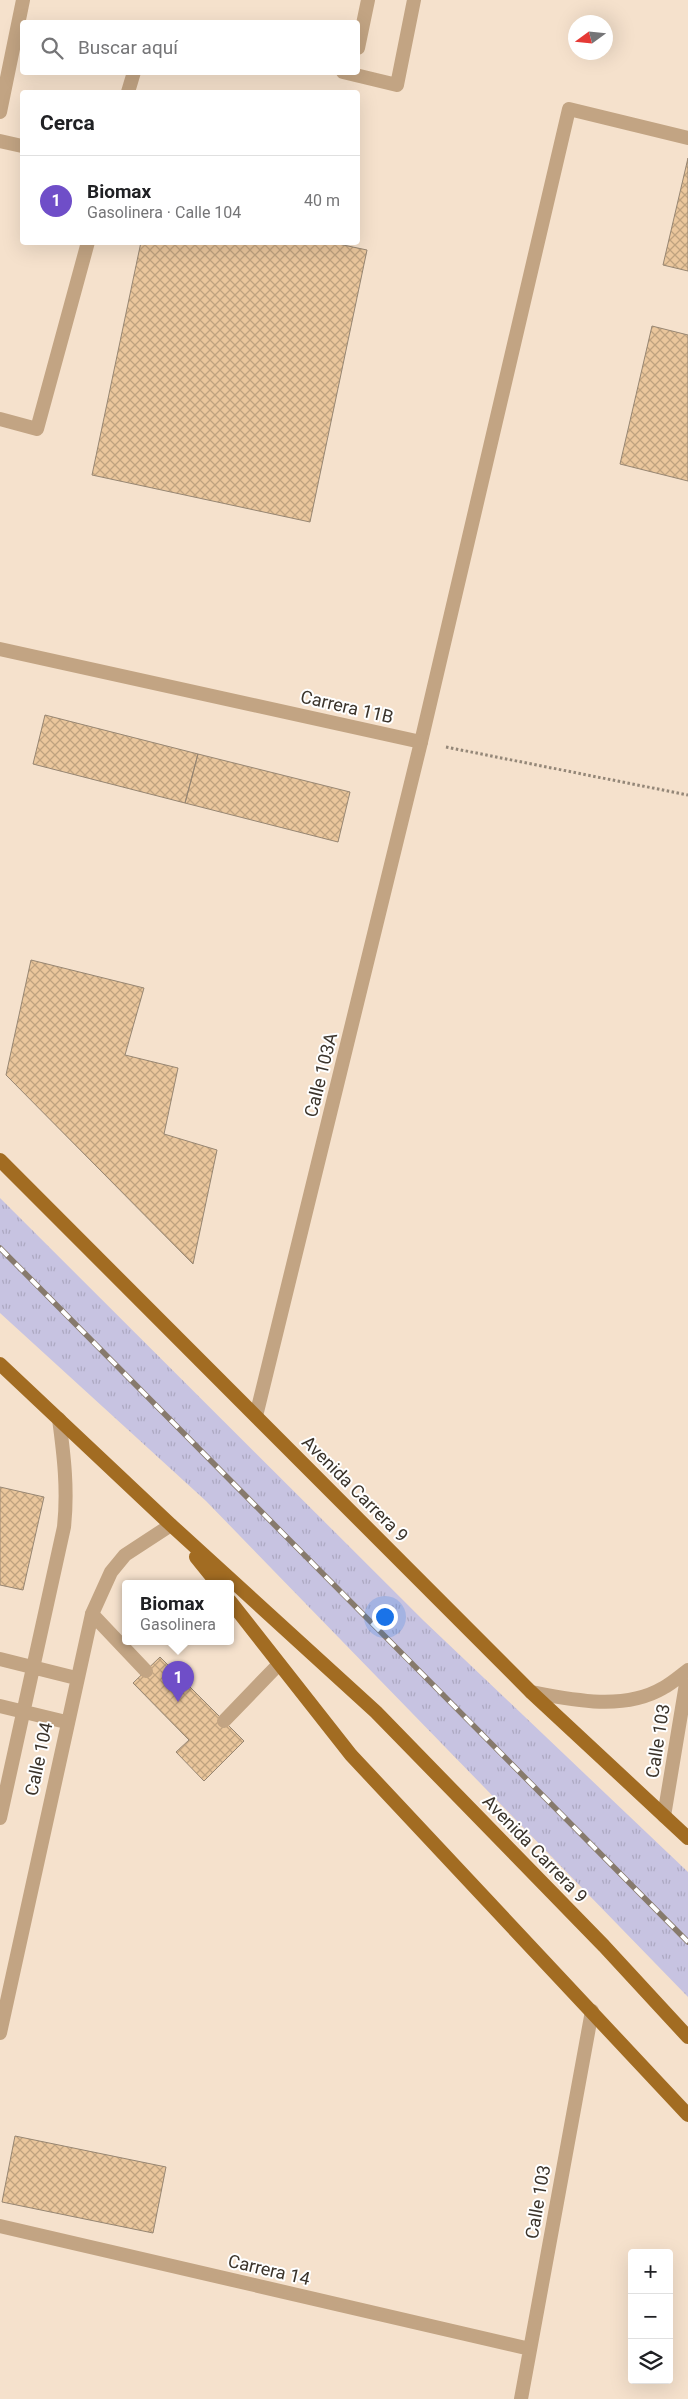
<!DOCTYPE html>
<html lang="es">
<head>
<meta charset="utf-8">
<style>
	:root { --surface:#fff; --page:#f2f2f2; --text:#202124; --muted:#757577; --line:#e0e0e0; --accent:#6f4ec8 }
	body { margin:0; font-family:Roboto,sans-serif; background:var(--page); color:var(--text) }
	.controls { position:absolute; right:15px; bottom:15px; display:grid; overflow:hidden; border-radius:5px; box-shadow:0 5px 20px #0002 }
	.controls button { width:45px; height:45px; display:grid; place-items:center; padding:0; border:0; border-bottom:1px solid var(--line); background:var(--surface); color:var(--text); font:25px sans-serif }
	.compass { position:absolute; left:568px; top:15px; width:45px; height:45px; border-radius:50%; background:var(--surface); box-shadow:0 5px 20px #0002; rotate:255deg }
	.you { position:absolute; left:384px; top:1616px; width:18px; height:18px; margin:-12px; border:4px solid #fff; border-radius:50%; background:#1a73e8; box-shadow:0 0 0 8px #1a73e833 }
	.badge { display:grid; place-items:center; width:32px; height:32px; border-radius:50%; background:var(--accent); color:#fff; font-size:16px; font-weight:700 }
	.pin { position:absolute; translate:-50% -41px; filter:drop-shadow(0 1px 2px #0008) }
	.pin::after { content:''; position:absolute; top:26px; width:18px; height:15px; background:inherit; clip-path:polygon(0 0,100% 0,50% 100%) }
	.popup { position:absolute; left:122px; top:1580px; width:112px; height:65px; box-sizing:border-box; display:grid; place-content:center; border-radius:5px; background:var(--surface); filter:drop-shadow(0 1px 4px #0005); font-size:16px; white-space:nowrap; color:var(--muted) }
	.popup b { font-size:19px; color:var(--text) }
	.popup::after { content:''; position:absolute; left:50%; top:100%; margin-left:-10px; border:10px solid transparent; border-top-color:var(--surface) }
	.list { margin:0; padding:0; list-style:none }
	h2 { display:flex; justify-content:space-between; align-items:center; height:65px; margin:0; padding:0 20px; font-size:21px }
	h2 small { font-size:16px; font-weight:400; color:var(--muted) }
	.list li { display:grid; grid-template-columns:32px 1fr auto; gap:15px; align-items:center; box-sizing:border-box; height:90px; padding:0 20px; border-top:1px solid var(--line) }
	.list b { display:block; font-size:19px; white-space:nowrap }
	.list p { margin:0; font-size:16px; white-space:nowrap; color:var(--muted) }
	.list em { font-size:16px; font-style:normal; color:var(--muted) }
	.icon { flex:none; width:28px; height:28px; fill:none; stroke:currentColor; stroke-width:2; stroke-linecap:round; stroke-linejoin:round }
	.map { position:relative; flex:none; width:688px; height:2399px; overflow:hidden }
	.search { position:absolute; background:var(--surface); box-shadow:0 5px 20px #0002; left:20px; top:20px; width:340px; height:55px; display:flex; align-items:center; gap:12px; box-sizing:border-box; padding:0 18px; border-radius:5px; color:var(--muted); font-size:19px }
	.panel { position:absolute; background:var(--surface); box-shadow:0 5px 20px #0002; left:20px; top:90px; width:340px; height:155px; border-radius:5px }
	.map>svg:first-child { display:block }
	.grass { fill:url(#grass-tufts) }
	.building { fill:url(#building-cross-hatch); stroke:#978672 }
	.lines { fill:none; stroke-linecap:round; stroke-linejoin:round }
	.path { stroke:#948778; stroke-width:3; stroke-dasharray:2.5 2.5; stroke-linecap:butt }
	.service { stroke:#c2a483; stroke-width:14 }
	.minor { stroke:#c2a483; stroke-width:14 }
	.tertiary { stroke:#c2a483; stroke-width:14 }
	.primary { stroke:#a26c22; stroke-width:14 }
	.rail-casing { stroke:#877a6c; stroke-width:5.5 }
	.rail { stroke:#fff; stroke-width:4; stroke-dasharray:11; stroke-linecap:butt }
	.labels { text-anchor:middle; stroke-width:4; stroke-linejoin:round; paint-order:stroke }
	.street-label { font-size:18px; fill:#3b342b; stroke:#fff }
</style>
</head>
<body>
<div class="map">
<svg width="688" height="2399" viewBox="0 0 688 2399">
	<defs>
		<pattern id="grass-tufts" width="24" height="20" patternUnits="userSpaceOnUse" patternTransform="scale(1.25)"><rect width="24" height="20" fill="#c7c3e1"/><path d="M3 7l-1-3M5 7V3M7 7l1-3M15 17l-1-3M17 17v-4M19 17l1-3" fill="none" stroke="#aca8c1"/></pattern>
		<pattern id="building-cross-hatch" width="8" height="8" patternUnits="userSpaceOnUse" patternTransform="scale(1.25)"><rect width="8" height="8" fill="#eac69c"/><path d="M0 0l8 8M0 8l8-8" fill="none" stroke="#bfa27f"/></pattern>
	</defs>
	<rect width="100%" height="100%" fill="#f5e1cc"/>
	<path class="grass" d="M0,1198L424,1621L688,1872V1997L206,1501L0,1313Z"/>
	<path class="building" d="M688,158V271L663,265Z
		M141,242H329L367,250L310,522L92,475Z
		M652,326L688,335V481L620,464Z
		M45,715L198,754L185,803L33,764Z
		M198,754L350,792L338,842L185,803Z
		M31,960L144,988L125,1055L178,1068L164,1134L217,1150L193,1264L6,1075Z
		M0,1487L44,1497L23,1590L0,1585Z
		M160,1657L244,1741L204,1781L176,1752L189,1740L133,1683Z
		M15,2136L166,2167L153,2233L2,2202Z"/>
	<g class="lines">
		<path class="path" d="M446,747L688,795"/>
		<path class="service" d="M358,48L368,0
			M343,72L397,85L414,0
			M128,92L134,72
			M0,112L23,0
			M0,141L22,146
			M0,419L37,429L88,242
			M421,742L569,109L688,138
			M92,1614L146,1671
			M224,1721L279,1664"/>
		<path class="minor" d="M0,649L421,742L256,1416
			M531,1692C572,1700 624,1711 663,1688C672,1683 680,1676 688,1670
			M664,1816L688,1672
			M0,2226L530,2349
			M521,2399L592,2011"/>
		<path class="tertiary" d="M0,1659L76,1678
			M0,1706L66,1722
			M0,1818L64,1527C68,1490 64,1456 59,1419
			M0,2033L92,1614L111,1572L125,1555L171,1525"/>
		<path class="primary" d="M0,1160L531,1692L688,1838
			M0,1364L171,1525L376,1712L604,1946L688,2037
			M196,1557L217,1583
			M230,1601L351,1755L688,2115"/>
		<defs>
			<path id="rail" d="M0,1248L688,1942"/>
		</defs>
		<use href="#rail" class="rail-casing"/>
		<use href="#rail" class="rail"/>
	</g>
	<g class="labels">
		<g class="street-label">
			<text transform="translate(347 707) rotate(13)" y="6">Carrera 11B</text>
			<text transform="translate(321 1075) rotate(-76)" y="6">Calle 103A</text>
			<text transform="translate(355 1489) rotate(45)" y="6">Avenida Carrera 9</text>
			<text transform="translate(658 1741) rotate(-81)" y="6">Calle 103</text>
			<text transform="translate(39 1759) rotate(-78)" y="6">Calle 104</text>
			<text transform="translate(535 1849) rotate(46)" y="6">Avenida Carrera 9</text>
			<text transform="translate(538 2202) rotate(-80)" y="6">Calle 103</text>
			<text transform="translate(269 2270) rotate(13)" y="6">Carrera 14</text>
		</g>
	</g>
</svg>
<div class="controls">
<button>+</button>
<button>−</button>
<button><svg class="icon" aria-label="layers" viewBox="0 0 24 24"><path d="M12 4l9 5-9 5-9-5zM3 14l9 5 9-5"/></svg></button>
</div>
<svg class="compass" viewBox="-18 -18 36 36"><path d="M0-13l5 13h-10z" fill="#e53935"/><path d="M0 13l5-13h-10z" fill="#757577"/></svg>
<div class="you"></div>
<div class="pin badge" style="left:178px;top:1702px">1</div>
<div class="popup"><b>Biomax</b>Gasolinera</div>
<div class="search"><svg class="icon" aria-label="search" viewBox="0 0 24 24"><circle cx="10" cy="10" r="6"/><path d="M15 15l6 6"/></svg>Buscar aquí</div>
<section class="panel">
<h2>Cerca<small></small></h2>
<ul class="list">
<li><span class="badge">1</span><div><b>Biomax</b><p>Gasolinera · Calle 104</p></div><em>40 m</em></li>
</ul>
</section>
</div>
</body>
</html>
